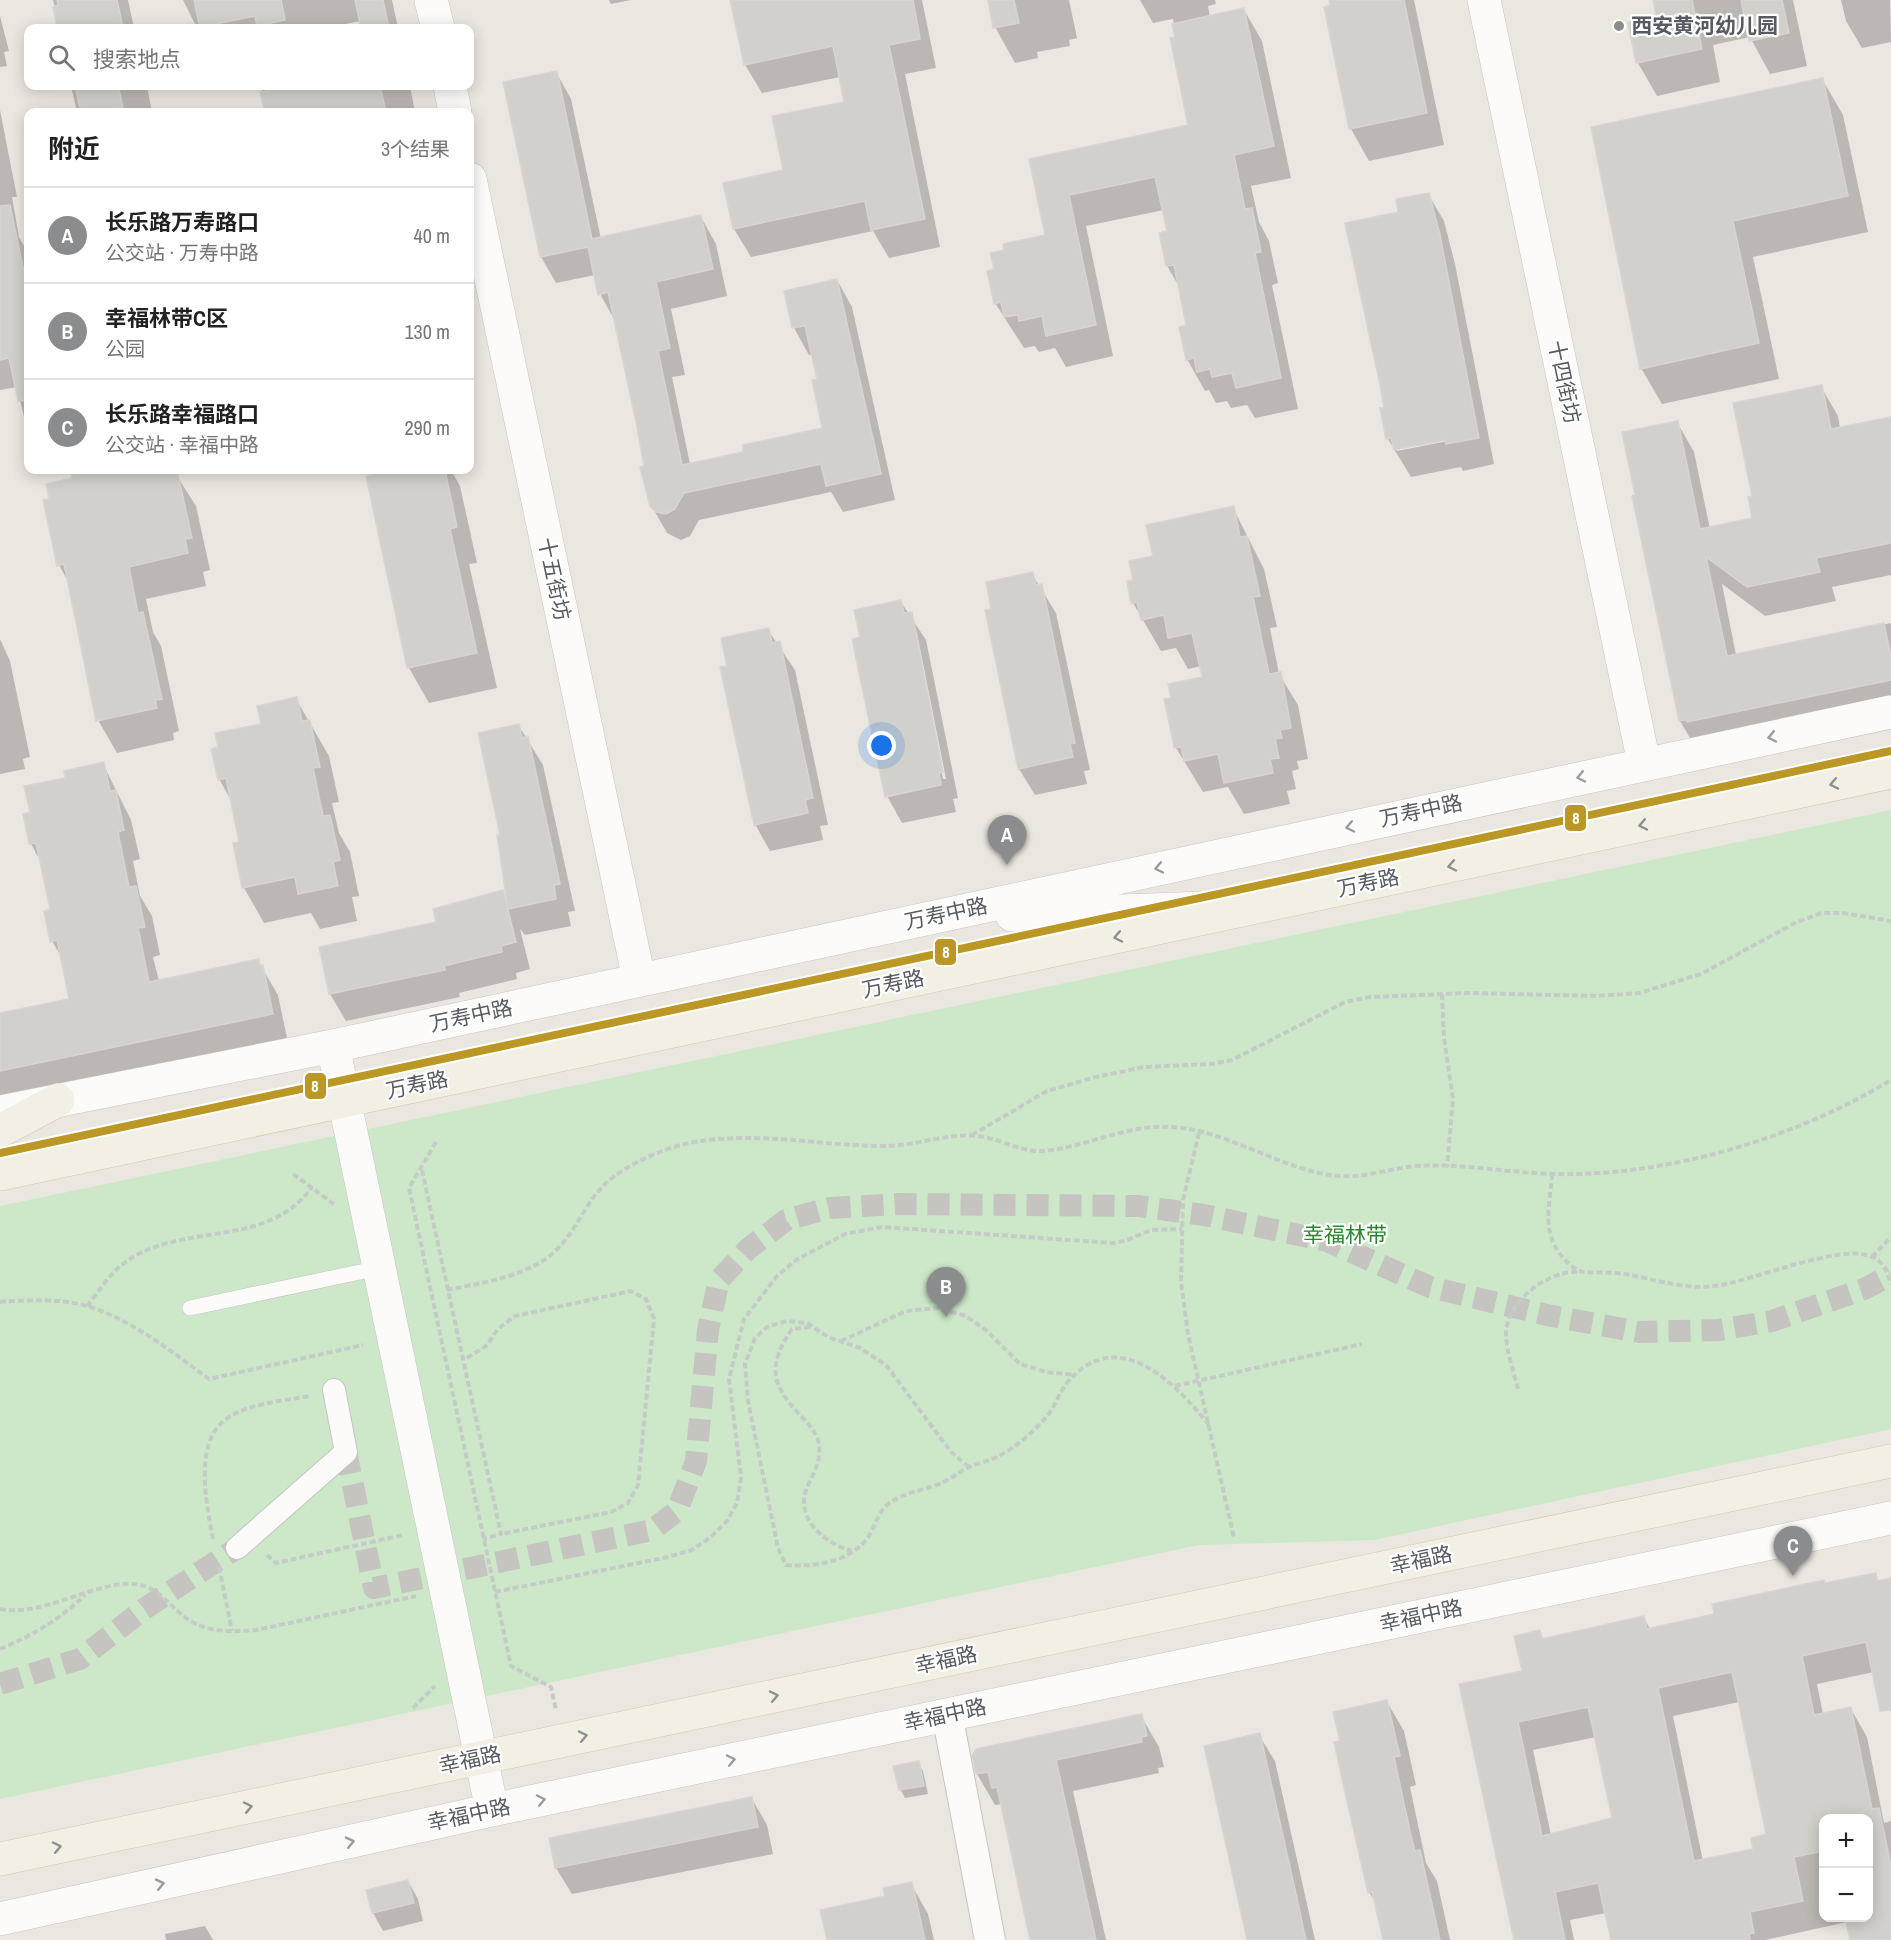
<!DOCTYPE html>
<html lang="zh">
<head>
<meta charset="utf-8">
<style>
	:root { --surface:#fff; --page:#f6f6f6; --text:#222; --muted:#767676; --line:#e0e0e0; --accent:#8a8c8d }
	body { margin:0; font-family:"Archivo Narrow","Noto Sans SC",sans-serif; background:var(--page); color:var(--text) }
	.controls { position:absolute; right:18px; bottom:18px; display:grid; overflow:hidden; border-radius:12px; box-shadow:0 3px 15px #0003 }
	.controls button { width:54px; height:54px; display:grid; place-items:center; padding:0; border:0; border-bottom:2px solid var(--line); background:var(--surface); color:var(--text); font:30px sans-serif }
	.you { position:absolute; left:882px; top:746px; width:21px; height:21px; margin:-15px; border:4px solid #fff; border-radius:50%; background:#1a73e8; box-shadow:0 0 0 9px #1a73e833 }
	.badge { display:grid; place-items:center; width:39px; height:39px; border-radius:50%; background:var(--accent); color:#fff; font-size:20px; font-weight:700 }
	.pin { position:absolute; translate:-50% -50px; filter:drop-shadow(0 2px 3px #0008) }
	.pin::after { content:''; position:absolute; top:32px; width:21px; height:18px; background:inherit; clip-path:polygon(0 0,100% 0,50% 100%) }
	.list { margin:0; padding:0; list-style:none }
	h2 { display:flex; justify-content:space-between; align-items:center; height:78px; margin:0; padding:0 24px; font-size:26px }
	h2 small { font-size:20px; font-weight:400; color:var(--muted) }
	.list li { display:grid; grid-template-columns:39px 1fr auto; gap:18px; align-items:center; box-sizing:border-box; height:96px; padding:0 24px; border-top:2px solid var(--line) }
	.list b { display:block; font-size:22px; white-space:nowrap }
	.list p { margin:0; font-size:20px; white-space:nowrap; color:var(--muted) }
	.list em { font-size:20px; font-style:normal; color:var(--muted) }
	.icon { flex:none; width:33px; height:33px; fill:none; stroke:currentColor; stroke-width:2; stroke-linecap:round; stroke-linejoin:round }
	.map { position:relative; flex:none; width:1891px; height:1940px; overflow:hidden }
	.search { position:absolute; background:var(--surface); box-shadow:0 3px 15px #0003; left:24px; top:24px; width:450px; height:66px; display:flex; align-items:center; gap:15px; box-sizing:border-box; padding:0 21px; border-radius:12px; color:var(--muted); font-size:22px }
	.panel { position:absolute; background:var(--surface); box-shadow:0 3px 15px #0003; left:24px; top:108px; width:450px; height:366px; border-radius:12px }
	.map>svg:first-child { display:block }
	.green { fill:#cde8c9 }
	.shadow { fill:#0003; fill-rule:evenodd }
	.building { fill:#d2d0cb; stroke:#d8d5d0; stroke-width:1.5; fill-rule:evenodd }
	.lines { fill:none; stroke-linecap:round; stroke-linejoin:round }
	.pedestrian-tunnel { stroke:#c5c4c0; stroke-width:22; stroke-dasharray:22 11; stroke-linecap:butt }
	.service-casing { stroke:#c5c5c3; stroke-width:16 }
	.pedestrian-casing { stroke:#c5c5c3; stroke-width:24 }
	.minor-casing { stroke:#c5c5c3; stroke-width:32 }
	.tertiary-casing { stroke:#c5c5c3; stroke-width:34 }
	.secondary-casing { stroke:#c6c6c4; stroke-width:34 }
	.primary-casing { stroke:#d4c8ac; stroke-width:34 }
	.path { stroke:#c5ccc8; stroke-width:4; stroke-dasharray:6 3; stroke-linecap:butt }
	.service { stroke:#fcfbfa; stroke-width:15 }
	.pedestrian { stroke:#fcfbfa; stroke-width:22 }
	.minor { stroke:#fcfbfa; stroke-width:30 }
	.tertiary { stroke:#fcfbfa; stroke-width:33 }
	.secondary { stroke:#fcfbfa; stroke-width:33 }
	.primary { stroke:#f2f0e4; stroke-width:33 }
	.metro-1-casing { stroke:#fff; stroke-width:12 }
	.metro-1 { stroke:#bb9725; stroke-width:8 }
	.oneway { stroke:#999b9e }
	.oneway2 { stroke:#8d8f8f }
	.poi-dot { fill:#8a8c8d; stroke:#fff; stroke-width:2 }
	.labels { text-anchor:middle; stroke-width:4.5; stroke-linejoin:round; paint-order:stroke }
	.poi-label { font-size:21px; font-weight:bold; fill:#575b61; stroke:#fff; text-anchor:start }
	.street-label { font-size:21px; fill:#575b61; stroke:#fff }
	.park-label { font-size:21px; fill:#2b852e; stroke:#fff }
	.line-badge { stroke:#fff; stroke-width:2 }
	.badge-label { font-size:16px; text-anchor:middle; font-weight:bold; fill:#fff }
</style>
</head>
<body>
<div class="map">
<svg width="1891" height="1940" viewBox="0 0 1891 1940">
	<rect width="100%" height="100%" fill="#eae7e0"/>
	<path class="green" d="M1891,810V1429L1374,1540L1199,1545L0,1799V1206Z"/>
	<path class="shadow" d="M53,0H128L134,28H59Z
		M183,0H392L398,28H362L361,21L325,28H197Z
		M609,0H631L611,4Z
		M732,0H922L936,68L905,74L940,247L889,258L873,231L751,257L734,229L725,184L785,171L846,103L840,77L762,93L745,65Z
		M989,0H1069L1077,38L1069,40L1070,46L1037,52L1038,58L1015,63L995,27Z
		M1140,0H1215L1216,4L1208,6L1210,17L1244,10L1262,41L1291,178L1251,186L1259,222L1269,241L1278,283L1272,285L1298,409L1255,418L1247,405L1231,408L1227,401L1216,403L1209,390L1205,391L1187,359L1188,326L1180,288L1167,266L1161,234L1168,232L1164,210L1086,226L1113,356L1066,367L1055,348L1039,352L1035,346L1024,348L995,303L996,270L1046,236L1030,160L1190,126L1173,19L1153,23Z
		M1331,0H1414L1444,145L1369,161L1351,129L1326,8L1332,7Z
		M1654,0H1793L1807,66L1770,74L1750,37L1713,45L1720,82L1657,96L1638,63L1630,23L1658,17Z
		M1841,0H1890L1891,42L1862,48L1846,21Z
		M0,16L9,51L4,52L7,66L0,67Z
		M556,72L571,99L601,239L701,217L716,244L727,296L671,309L685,375L672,377L690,464L745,453L824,429L819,380L813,354L809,355L794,328L786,292L837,280L852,307L895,500L843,512L831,492L699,520L690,536L681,540L667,533L651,505L638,422L615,321L600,294L595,275L556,283L541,257Z
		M1822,79L1843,115L1868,232L1753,257L1779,379L1662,404L1641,368L1593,128Z
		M71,86H147L152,112H77Z
		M261,86H410L415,112H267Z
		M0,110L17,197H12L19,237L28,253V434L17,387L0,390Z
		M1428,194L1444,221L1455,264L1494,464L1463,471L1461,467L1411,477L1388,439L1385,409L1400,213ZM1452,437L1453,440L1397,451V448Z
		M1821,387L1838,416L1840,428L1891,418V575L1832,587L1836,601L1765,616L1722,584L1736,655L1891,623V712L1697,750L1680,721L1637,496L1677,422L1694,452L1710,529L1754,519V498Z
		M84,470H173L196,506L210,570L203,572L206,586L146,599L153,632L161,646L179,731L173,733L174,740L117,753L98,720L70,585L59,565L50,500L73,479L72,472Z
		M375,470H451L460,486L477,563L469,564L497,688L429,703L409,668L368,477L377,475Z
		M1233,508L1264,569L1277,627L1270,628L1279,674L1298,705L1308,759L1297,761L1299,769L1292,771L1296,789L1287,791L1290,804L1244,814L1228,787L1203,792L1176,748L1166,701L1172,699L1204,678L1201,666L1188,669L1176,648L1161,651L1133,603L1134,581L1154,557Z
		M1032,574L1056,613L1090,770L1084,771L1087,784L1035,795L1019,769L993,610Z
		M901,602L926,640L958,798L953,799L956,812L902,823L887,796L862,638ZM913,627L917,633L946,779H943Z
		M768,630L795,670L828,825L820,826L823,840L770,851L755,824L729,667Z
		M0,639L10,661L30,757L23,759L25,769L0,774Z
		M296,699L329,756L339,802L332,803L339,833L350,852L359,896L352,897L357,921L320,929L311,913L264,923L244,888L241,843L232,802L219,779L263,725Z
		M519,726L543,765L575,911L568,912L571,926L525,935L520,929L530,969L516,973L517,979L459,993L460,997L346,1021L330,994L321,948L438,924L502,891L509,902L502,836Z
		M103,764L131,820L140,859L133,861L140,896L152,916L160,955L153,957L159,981L258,961L278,995L288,1043L0,1103V1015L71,1000L63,960L52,941V911L42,864L31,844L25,815L32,813L67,779Z
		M1875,1575L1879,1582L1891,1580V1705L1874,1672L1817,1684L1823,1714L1851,1709L1867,1737L1884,1823L1891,1821V1940H1852L1847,1922L1765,1940H1612L1606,1913L1570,1920L1574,1940H1516L1461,1685L1524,1672L1539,1632L1544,1640L1644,1618L1650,1629L1716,1616L1825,1585ZM1739,1702L1768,1835L1755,1850L1703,1861L1673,1716ZM1596,1737L1614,1819L1551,1835L1533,1750ZM1824,1818H1868V1918H1824Z
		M1387,1702L1404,1731L1416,1785L1410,1787L1426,1863L1437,1881L1450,1940H1384L1377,1905L1369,1892L1342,1742Z
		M1141,1716L1159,1747L1164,1767L1158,1768L1159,1773L1073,1791L1106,1940H1031L1002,1804L995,1805L977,1774Z
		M1259,1735L1275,1761L1315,1940H1248Z
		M918,1762L923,1771L928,1794L905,1798L900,1789Z
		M752,1799L767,1825L773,1854L572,1894L556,1868Z
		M408,1881L418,1899L423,1921L383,1931L373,1913L368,1891Z
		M911,1884L928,1914L934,1940H828L887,1897Z
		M205,1926L213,1940H166L165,1934Z"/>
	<path class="building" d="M57,0H117L123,28H57L53,7L58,5Z
		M194,0H281L285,20L257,26L255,16L200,27Z
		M355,0H383L389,28H361Z
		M730,0H913L920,39L889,45L925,219L871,230L865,201L733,229L723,183L783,170L772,116L844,102L833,46L744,65Z
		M988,0H1014L1019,23L993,28Z
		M1329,0H1404L1427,113L1349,129L1324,7L1330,5Z
		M1653,0H1692L1702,49L1636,63L1628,22L1656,16Z
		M1741,0H1782L1789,33L1749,41Z
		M1244,8L1274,146L1234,155L1245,209L1252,208L1261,252L1255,253L1281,378L1236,388L1232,373L1212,377L1210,369L1197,372L1194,358L1186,360L1179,327L1186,325L1174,265L1166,266L1159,233L1167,231L1155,177L1069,195L1096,325L1046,336L1042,316L1019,321L1018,315L1004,317L1001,302L994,304L987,271L994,269L990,253L1004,250L1003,244L1045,235L1029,159L1188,125L1170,38L1175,37L1172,24Z
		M557,71L592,239L701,215L713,269L656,282L670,348L658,351L682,465L743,452V445L822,428L812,380L817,379L805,326L792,328L784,291L837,279L881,474L826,486L821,464L684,493L675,509L666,514L656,512L650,506L640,467L644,466L636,422L608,292L598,295L588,247L540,257L503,82Z
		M1823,78L1848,196L1733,221L1759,343L1640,369L1591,127Z
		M75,86H118L123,107L81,112Z
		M266,86H380L386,112H265L260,92L267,91Z
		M1429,193L1440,235L1479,438L1446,444L1445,440L1394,450L1391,438L1386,439L1380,408H1384L1380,385L1345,223L1398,212L1396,199Z
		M10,205L28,291V400L18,401L9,358L0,360V206Z
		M1822,385L1831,429L1891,417V543L1816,558L1820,572L1747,587L1706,557L1727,656L1884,623L1891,656V680L1687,722L1686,720L1679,721L1632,496L1635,495L1622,432L1678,421L1700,529L1752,518L1748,497L1752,496L1733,403Z
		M70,470H177L192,538L185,539L188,553L129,567L138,613L143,612L162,699L155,700L157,708L96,721L64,564L57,566L43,500L49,499L46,484L72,478Z
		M374,470H445L457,527L450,529L477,653L407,668L366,476L375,474Z
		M1234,506L1240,537L1247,536L1260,596L1253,597L1269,674L1281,672L1291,728L1280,730L1282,738L1275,739L1279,758L1270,759L1273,773L1224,783L1218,754L1184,761L1181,747L1174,748L1172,737L1164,699L1171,698L1168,684L1202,677L1192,633L1168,638L1164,615L1141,620L1137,602L1131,604L1127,581L1133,580L1129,561L1153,556L1146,525Z
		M1033,572L1036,585L1042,584L1075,743L1070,744L1073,757L1018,769L985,610L991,609L986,582Z
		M901,600L904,613L912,612L943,772L939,773L941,785L885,797L852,639L860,637L854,610Z
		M769,628L772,643L780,641L813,798L805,800L808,813L754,825L720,667L727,666L721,638Z
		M297,697L302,721L310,720L320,767L313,768L323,816L330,815L340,860L333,862L338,886L298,894L295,877L242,888L233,843L239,842L226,778L218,780L211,749L218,747L215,733L261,724L257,706Z
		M519,724L522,738L528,736L560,884L554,885L556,899L508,909L497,835H500L478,733Z
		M104,762L110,791L116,790L124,830L118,832L129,887L136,886L145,927L138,928L149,982L259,959L260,965H263L273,1014L0,1071V1013L69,999L57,940L50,942L44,911L50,909L36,843L29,844L23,814L30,812L24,786L65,778L64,771Z
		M503,890L516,942L501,946L502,952L444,966L445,970L329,994L319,947L436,922L433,909Z
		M1876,1573L1877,1581L1891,1578V1710L1880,1711L1866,1642L1802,1656L1814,1715L1851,1707L1872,1809L1879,1808L1891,1866V1940H1850L1845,1917H1869V1818H1824V1851L1794,1857L1803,1901L1750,1912L1754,1933L1749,1934L1750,1940H1611L1598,1883L1555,1892L1565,1940H1514L1459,1684L1522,1671L1514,1636L1540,1630L1542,1639L1644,1616L1647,1629L1714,1614L1712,1604L1824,1580L1825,1583ZM1732,1672L1766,1834L1751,1838L1753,1849L1694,1861L1658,1688ZM1588,1707L1612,1818L1542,1836L1518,1722Z
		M1387,1700L1400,1756L1394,1757L1411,1836L1415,1851L1420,1850L1440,1940H1383L1372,1892L1368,1893L1346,1797L1334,1742L1340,1741L1333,1712Z
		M1142,1714L1147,1736L1141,1737L1142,1742L1056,1760L1096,1940H1030L997,1787L992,1788L988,1772L976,1774L972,1756L976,1749Z
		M1260,1733L1296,1894L1306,1940H1247L1204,1746Z
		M919,1761L924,1786L899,1790L893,1766Z
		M752,1797L758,1827L555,1868L549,1838Z
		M408,1880L414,1903L372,1913L366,1890Z
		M912,1882L925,1940H827L820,1910L885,1896L883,1888Z"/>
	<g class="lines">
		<path class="pedestrian-tunnel" d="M346,1452L374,1588L652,1530L677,1511L696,1461L708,1330L719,1280L748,1249L786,1220L829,1208L899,1204L1138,1206L1204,1215L1327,1241L1430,1287L1547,1315L1639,1332L1719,1330L1772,1321L1864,1289L1891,1275
			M0,1684L80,1659L144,1609L237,1548"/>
		<defs>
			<path id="service" d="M190,1308L379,1268"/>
			<path id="pedestrian" d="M237,1548L346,1452L334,1390"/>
			<path id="minor" d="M947,1714L990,1940"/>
			<path id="tertiary" d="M431,0L438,28
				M1484,0L1644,763
				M450,86L455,112
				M470,179L639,979"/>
			<path id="secondary" d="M1012,915L1207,908
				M333,1046L492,1810
				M0,1112L333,1046L1891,712
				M0,1919L492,1810L1891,1518"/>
			<path id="primary" d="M0,1131L58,1100
				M0,1174L1891,772
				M0,1859L1891,1461"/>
		</defs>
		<use href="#service" class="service-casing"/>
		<use href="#pedestrian" class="pedestrian-casing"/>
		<use href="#minor" class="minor-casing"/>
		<use href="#tertiary" class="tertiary-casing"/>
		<use href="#secondary" class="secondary-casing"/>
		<use href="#primary" class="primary-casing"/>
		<path class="path" d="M1442,994L1444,1038L1453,1099L1447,1167
			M1199,1133L1183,1200L1181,1282L1188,1334L1234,1538
			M972,1135L1047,1091L1096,1077L1144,1067L1211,1064L1232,1060L1345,1002L1370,997L1470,993L1596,996L1639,993L1701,974L1795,923L1821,913H1843L1891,921
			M436,1142L409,1188L511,1666L551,1687L556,1710
			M422,1170L501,1534L483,1539
			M293,1174L334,1204
			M1552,1174C1550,1208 1540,1233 1565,1260C1570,1265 1576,1271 1584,1272C1597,1273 1611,1272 1625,1274C1653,1279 1685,1290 1715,1286C1753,1281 1837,1244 1870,1256C1884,1261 1887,1272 1891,1284
			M1872,1257L1891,1237
			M447,1290C480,1283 520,1278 548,1257C574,1238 582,1207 604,1185C625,1164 672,1144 701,1141C765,1132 822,1146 885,1146C915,1146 946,1133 976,1136C1000,1138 1019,1152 1043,1151C1087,1147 1127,1124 1171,1127C1227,1129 1286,1173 1340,1176C1366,1178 1391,1168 1416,1166C1462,1163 1509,1173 1554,1174C1666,1177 1796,1138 1891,1080
			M0,1302C28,1300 59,1298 87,1306C133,1320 172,1352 209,1379L363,1345
			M87,1306C98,1293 109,1274 123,1264C180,1220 266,1251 312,1187
			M810,1327L792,1329C768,1365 770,1383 799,1414C807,1422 814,1429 818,1440C823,1460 814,1471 807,1488C794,1519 826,1544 852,1551
			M841,1341L906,1311L937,1308L966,1316L987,1331L1020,1364L1046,1372L1075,1375
			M467,1358L486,1346L498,1329L515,1316L631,1291L646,1299L654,1319L638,1485L628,1503L611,1512L501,1534
			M1175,1386L1362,1344
			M1518,1389C1514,1372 1506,1351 1506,1334C1506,1301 1549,1270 1578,1272
			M969,1467L951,1452L886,1365L860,1348L828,1337L807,1323L787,1321L767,1327L755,1338L745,1364L748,1401L778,1548L786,1565C813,1567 847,1563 866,1540C874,1530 877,1514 887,1505C903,1492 923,1491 941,1483C951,1479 959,1472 969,1467C978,1463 990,1461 999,1456C1016,1447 1035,1431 1048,1415C1055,1406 1059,1393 1066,1384C1116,1323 1173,1380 1209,1425
			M213,1539C207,1506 193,1444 225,1420C247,1403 284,1401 310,1396
			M267,1555L276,1563L403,1535
			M219,1567L232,1631
			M495,1592L668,1557L692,1550L711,1537L727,1521L737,1503L741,1477L729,1379L744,1319L777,1276L796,1260L845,1234L882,1227L1113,1243L1125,1241L1151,1230L1182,1229
			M0,1609C45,1618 103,1576 140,1585C157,1588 169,1604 181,1614C203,1633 229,1632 256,1630L416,1596
			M0,1649C33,1635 59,1620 85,1595
			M413,1708L435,1686"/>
		<use href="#service" class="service"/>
		<use href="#pedestrian" class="pedestrian"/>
		<use href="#minor" class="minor"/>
		<use href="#tertiary" class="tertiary"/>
		<use href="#secondary" class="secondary"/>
		<use href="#primary" class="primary"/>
		<defs>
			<path id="metro-1" d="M0,1153L1891,751"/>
		</defs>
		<use href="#metro-1" class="metro-1-casing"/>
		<use href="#metro-1" class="metro-1"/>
	</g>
	<defs><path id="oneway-chevron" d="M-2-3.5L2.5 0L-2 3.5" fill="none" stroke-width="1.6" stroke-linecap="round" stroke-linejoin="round" transform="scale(1.5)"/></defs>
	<g class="oneway">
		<use href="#oneway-chevron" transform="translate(1772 737) rotate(168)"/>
		<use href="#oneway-chevron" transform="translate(1581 777) rotate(168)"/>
		<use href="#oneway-chevron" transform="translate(1350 827) rotate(168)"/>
		<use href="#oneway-chevron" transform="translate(1159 868) rotate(168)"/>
		<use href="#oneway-chevron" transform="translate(731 1760) rotate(-12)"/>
		<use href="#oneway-chevron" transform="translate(541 1800) rotate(-12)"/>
		<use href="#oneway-chevron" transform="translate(350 1842) rotate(-13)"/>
		<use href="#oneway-chevron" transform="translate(160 1884) rotate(-13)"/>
	</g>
	<g class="oneway2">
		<use href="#oneway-chevron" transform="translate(1834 784) rotate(168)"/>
		<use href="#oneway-chevron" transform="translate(1643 825) rotate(168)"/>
		<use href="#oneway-chevron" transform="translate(1452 866) rotate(168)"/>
		<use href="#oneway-chevron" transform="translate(1118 937) rotate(168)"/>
		<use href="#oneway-chevron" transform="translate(774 1696) rotate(-12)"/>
		<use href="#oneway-chevron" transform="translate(583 1736) rotate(-12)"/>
		<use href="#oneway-chevron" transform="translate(248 1807) rotate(-12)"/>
		<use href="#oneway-chevron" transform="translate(57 1847) rotate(-12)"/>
	</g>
	<circle class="poi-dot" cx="1619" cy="26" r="6"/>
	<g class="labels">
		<g class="poi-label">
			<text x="1631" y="33">西安黄河幼儿园</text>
		</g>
		<g class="street-label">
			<text transform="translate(1564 382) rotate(78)" y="7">十四街坊</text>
			<text transform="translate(554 579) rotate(78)" y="7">十五街坊</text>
			<text transform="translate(1421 811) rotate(-12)" y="7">万寿中路</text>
			<text transform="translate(1368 883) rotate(-12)" y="7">万寿路</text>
			<text transform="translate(946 914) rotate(-12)" y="7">万寿中路</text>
			<text transform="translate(893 984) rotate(-12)" y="7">万寿路</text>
			<text transform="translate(471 1016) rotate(-12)" y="7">万寿中路</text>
			<text transform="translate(417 1085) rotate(-12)" y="7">万寿路</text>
			<text transform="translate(1421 1560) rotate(-12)" y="7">幸福路</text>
			<text transform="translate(1421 1616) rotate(-12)" y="7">幸福中路</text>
			<text transform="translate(946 1660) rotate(-12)" y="7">幸福路</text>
			<text transform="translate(945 1715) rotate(-12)" y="7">幸福中路</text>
			<text transform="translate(470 1760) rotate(-12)" y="7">幸福路</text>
			<text transform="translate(469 1815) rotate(-12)" y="7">幸福中路</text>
		</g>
		<g class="park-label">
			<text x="1345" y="1242">幸福林带</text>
		</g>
	</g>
	<g class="line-badge">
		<rect x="1564" y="804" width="23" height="28" rx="6" fill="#bb9725"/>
		<rect x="934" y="938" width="23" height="28" rx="6" fill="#bb9725"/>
		<rect x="304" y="1072" width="23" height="28" rx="6" fill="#bb9725"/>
	</g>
	<g class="badge-label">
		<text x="1576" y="824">8</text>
		<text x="946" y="958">8</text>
		<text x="315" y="1092">8</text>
	</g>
</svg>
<div class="controls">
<button>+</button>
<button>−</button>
</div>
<div class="you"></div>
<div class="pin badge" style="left:1007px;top:865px">A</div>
<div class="pin badge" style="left:946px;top:1317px">B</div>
<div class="pin badge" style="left:1793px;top:1576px">C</div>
<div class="search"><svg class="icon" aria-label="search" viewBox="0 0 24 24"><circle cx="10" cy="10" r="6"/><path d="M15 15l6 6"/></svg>搜索地点</div>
<section class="panel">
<h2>附近<small>3个结果</small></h2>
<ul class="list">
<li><span class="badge">A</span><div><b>长乐路万寿路口</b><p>公交站 · 万寿中路</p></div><em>40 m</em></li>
<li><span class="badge">B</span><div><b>幸福林带C区</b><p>公园</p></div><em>130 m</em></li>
<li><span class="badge">C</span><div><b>长乐路幸福路口</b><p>公交站 · 幸福中路</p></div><em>290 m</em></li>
</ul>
</section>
</div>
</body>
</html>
